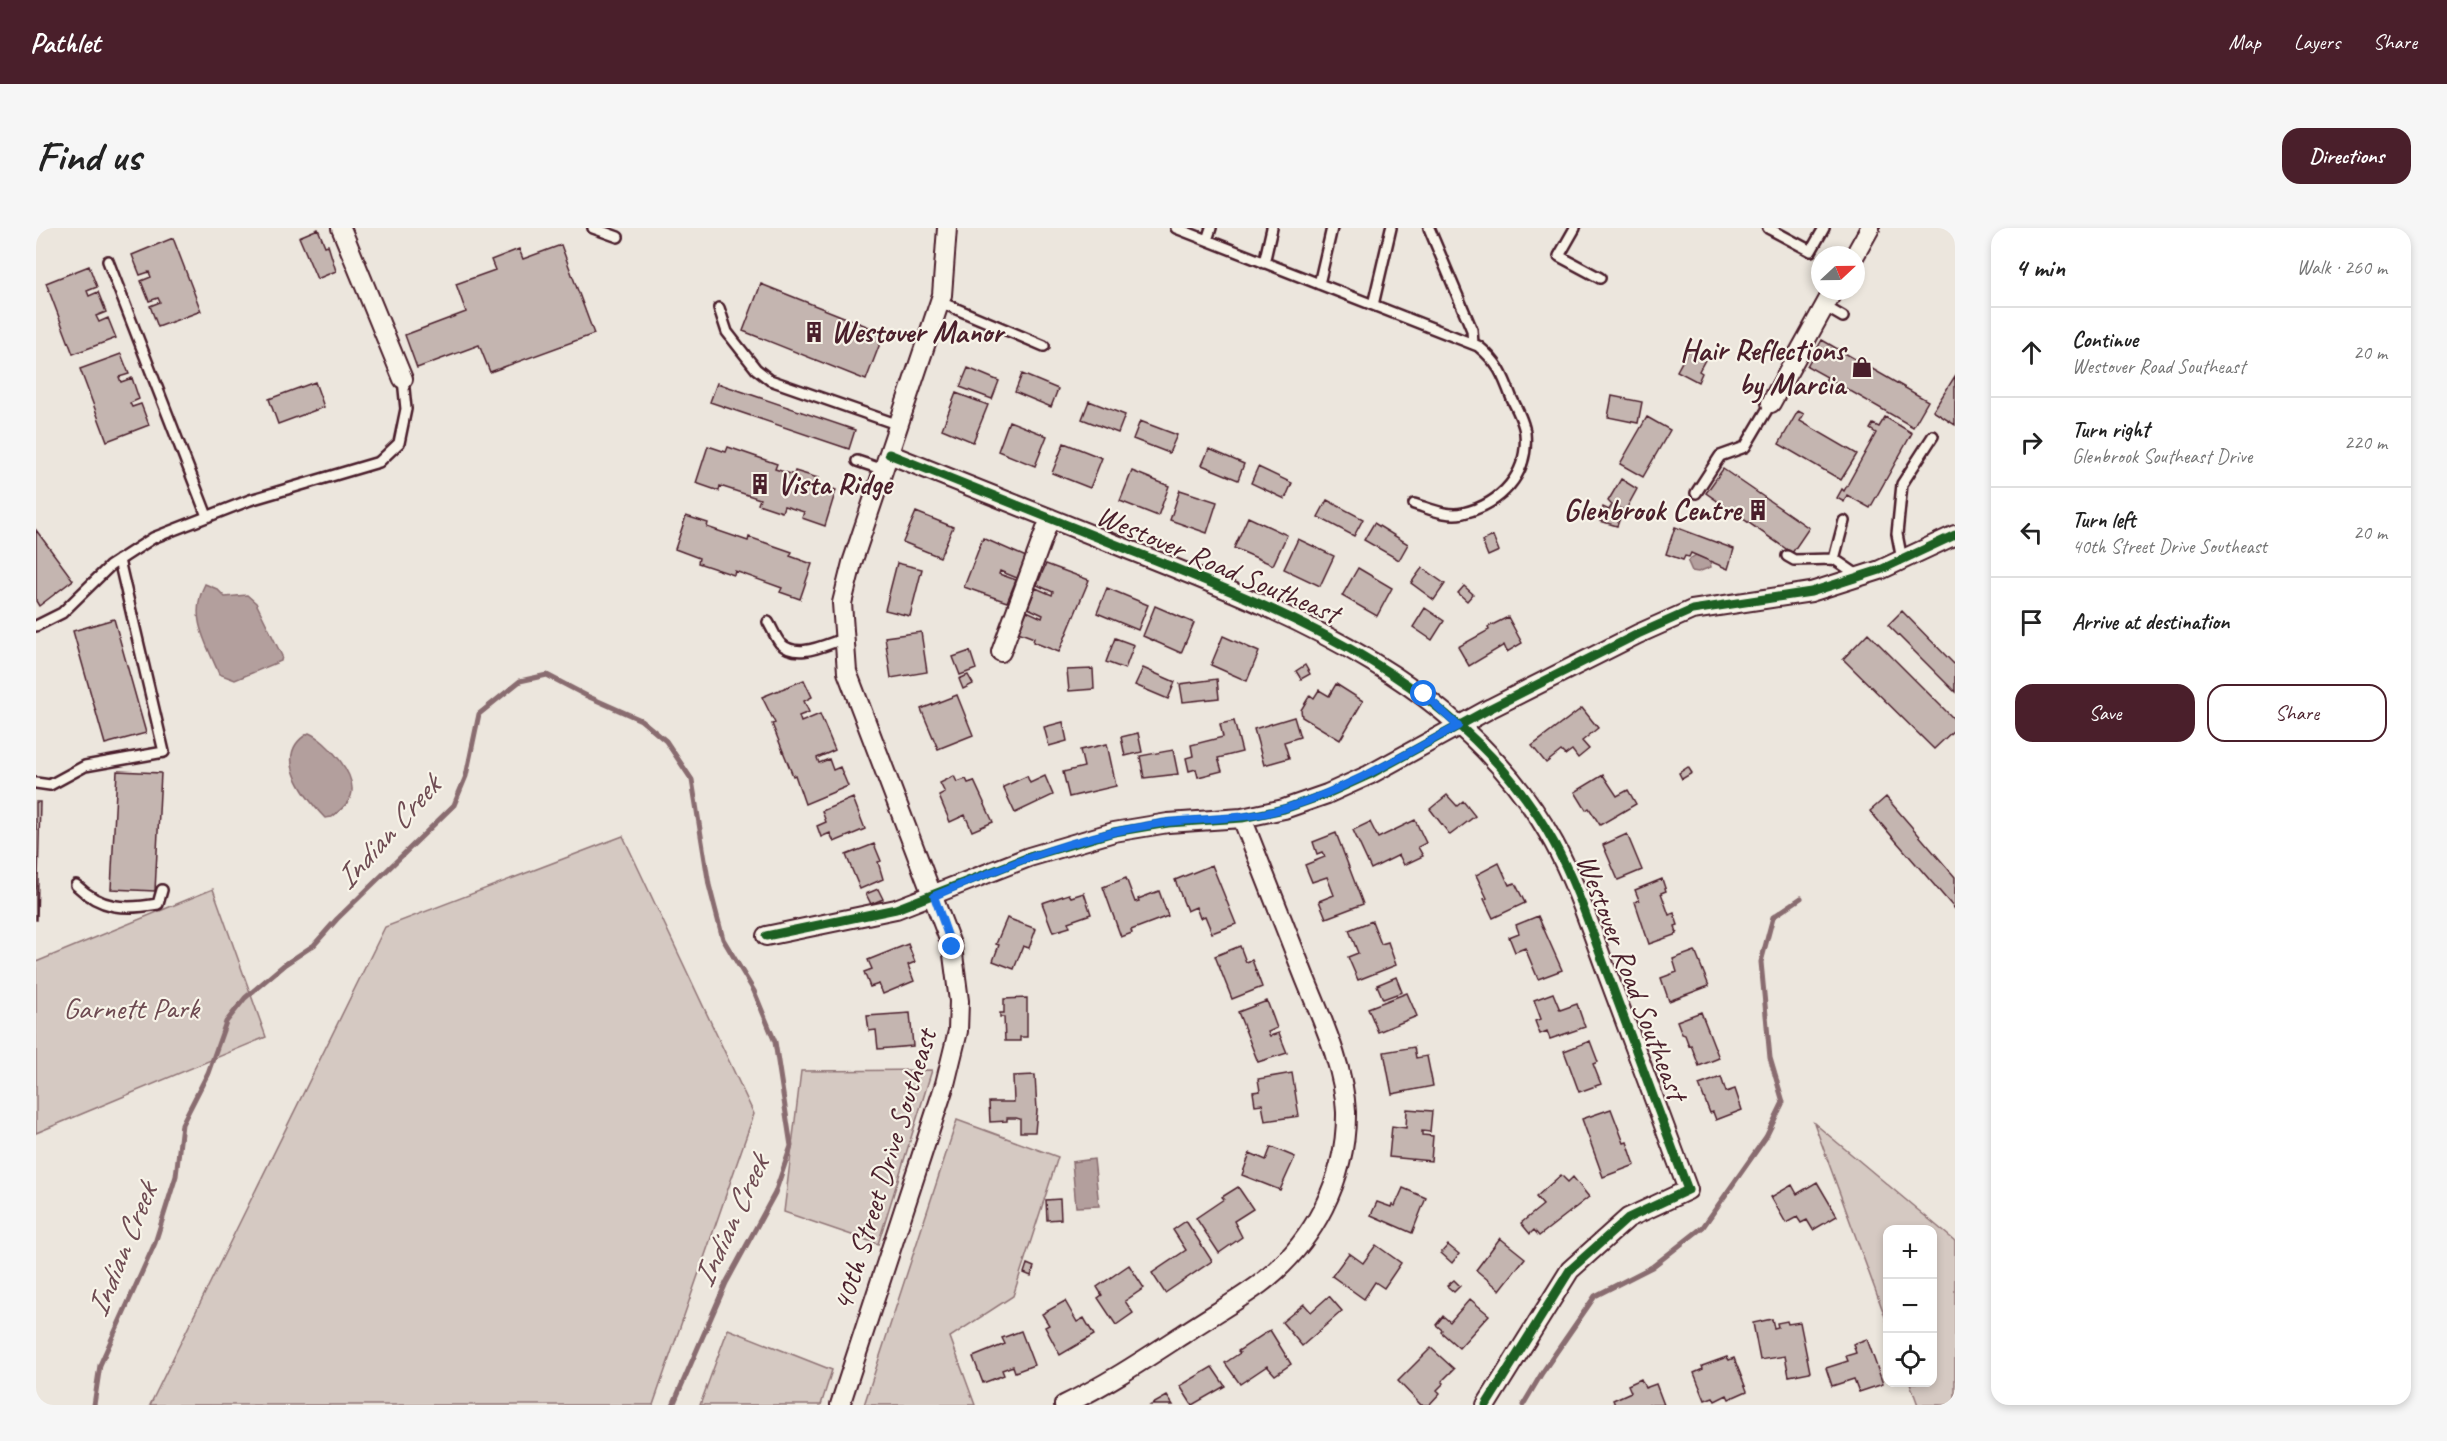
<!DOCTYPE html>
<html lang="en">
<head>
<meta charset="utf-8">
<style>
	:root { --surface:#fff; --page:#f6f6f6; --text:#222; --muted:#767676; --line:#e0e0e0; --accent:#4a1f2b }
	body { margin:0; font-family:Caveat,sans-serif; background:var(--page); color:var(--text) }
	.controls { position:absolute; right:18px; bottom:18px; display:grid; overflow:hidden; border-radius:12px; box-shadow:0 3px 9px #0003 }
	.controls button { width:54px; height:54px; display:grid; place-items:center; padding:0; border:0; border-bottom:2px solid var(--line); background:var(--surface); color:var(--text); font:30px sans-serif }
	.compass { position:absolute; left:1775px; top:18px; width:54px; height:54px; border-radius:50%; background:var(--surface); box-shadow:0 3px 9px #0003; rotate:68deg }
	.stop { position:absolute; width:18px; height:18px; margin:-14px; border:4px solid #1a73e8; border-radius:50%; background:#fff }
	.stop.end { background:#1a73e8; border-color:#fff; box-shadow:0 2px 6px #0008 }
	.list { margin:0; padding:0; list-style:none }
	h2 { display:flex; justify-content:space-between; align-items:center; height:78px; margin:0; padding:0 24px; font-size:26px }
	h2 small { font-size:20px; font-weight:400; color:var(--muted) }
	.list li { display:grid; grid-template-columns:39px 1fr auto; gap:18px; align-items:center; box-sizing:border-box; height:90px; padding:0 24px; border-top:2px solid var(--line) }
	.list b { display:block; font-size:22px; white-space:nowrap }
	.list p { margin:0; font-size:20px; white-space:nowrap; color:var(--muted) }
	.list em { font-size:20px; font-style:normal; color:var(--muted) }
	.actions { display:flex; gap:12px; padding:18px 24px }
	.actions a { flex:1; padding:14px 0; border:2px solid var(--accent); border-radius:18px; text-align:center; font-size:21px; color:var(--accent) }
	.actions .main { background:var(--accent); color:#fff }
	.icon { flex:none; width:33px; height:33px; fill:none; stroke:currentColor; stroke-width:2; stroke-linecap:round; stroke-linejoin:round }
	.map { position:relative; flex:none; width:1919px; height:1177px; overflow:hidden; border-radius:18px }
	header { display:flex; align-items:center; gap:36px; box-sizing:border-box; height:84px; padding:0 30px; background:var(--accent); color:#fff }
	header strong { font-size:28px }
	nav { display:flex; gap:33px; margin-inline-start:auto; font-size:21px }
	.intro { display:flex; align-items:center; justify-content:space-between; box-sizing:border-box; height:144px; padding:0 36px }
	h1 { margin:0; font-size:42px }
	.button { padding:15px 27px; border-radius:18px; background:var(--accent); color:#fff; font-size:21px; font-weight:700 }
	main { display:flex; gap:36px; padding:0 36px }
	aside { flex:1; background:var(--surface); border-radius:18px; box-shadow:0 3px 9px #0003 }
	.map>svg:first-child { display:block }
	.green { fill:#d5c9c2; stroke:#907476; stroke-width:1.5 }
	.water { fill:#b39f9d; stroke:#896c6f; stroke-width:1.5 }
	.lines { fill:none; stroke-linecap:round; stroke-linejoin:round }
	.stream { stroke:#896c6f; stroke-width:5 }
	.building { fill:#c4b5b0; stroke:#4a1f2b; stroke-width:1.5 }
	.service-casing { stroke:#4a1f2b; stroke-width:14 }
	.minor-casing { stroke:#4a1f2b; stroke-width:22 }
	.service { stroke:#f7f3e8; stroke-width:9 }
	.minor { stroke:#f7f3e8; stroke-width:18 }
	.cycleway-casing { stroke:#f7f3e8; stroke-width:13 }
	.cycleway { stroke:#1b5e20; stroke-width:9 }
	.route { stroke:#1a73e8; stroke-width:8 }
	.labels { text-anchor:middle; stroke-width:4.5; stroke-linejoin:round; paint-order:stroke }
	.poi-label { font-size:30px; font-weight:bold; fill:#4a1f2b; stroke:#f7f3e8; text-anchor:start }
	.street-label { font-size:30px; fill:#4a1f2b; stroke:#f7f3e8 }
	.park-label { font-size:30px; fill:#6d4a51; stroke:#f7f3e8 }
	.water-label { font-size:32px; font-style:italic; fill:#6f4c53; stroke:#f7f3e8 }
</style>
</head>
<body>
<header>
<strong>Pathlet</strong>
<nav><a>Map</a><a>Layers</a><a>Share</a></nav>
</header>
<div class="intro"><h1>Find us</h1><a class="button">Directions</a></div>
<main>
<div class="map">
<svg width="1919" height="1177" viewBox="0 0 1919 1177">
	<rect width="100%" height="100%" fill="#ece6dd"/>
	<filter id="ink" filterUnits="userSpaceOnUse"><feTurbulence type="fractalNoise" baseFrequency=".0167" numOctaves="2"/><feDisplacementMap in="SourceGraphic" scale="12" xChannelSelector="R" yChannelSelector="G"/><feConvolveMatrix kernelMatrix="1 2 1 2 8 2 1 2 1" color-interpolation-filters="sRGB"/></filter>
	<g filter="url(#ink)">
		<path class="green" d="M587,608L718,886L617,1177H114L349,699Z
			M177,661L230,809L0,905V734Z
			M896,842L842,1016L748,984L765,843Z
			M921,892L1022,929L977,1068L914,1109L939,1177H828Z
			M1778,895L1919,1013V1177H1882L1874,1155L1896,1154V1002H1852L1851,1094Z
			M692,1101L796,1142L785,1177H664Z"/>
		<path class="water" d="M1660,327L1674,333L1675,339L1662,344L1656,343L1652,334L1655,330Z
			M169,356L181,361L189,369L211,367L220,375L246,428L245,433L199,452L183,446C170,414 152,389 169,356Z
			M273,505C291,513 322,547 315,568C312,577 303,583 296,589L289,590C268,568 235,526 273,505Z
			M1058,931L1063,978L1040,979L1036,934Z"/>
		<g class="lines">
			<path class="stream" d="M58,1177L64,1137L119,1015L140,948L146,896L172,845L190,794L209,770L248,737L278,717L301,691L418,577L430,548L443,486L484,453L511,447L551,468L605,492L630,513L656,552L673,657L687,711L718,763L739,814L755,918L739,965L690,1055L637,1177
				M1487,1177L1506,1145L1559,1068L1616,1039L1667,999L1730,909L1747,874L1734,830L1725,734L1737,689L1765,670"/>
		</g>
		<path class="building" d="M282,1L289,18L292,17L300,43L281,51L263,9Z
			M137,10L165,83L122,99L114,78L124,74L122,70L113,73L105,53L115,49L113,44L104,47L96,27Z
			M525,17L558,106L454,144L443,117L381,140L369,107L430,84L420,56L459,42L455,32L483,21L487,31Z
			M53,38L61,59L51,63L53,68L62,64L70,84L60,88L63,94L72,90L80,110L37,126L10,55Z
			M725,56L848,105L830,152L707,103Z
			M1786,112L1892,173L1877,199L1797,153L1792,161L1786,158L1791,149L1771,138Z
			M1653,121L1670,130L1663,143L1666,145L1662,154L1641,143Z
			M85,126L93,146L83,149L85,154L96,150L103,171L94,175L96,179L105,176L113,197L71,213L44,141Z
			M932,140L963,153L956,171L924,159Z
			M986,146L1022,161L1015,179L979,164Z
			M1919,148V197L1897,183Z
			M279,154L288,179L242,196L233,171Z
			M681,155L819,202L813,221L674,174Z
			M920,165L952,177L937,214L906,201Z
			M1576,168L1606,174L1602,195L1572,189Z
			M1053,173L1089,187L1082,205L1046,191Z
			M1762,183L1768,186L1764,193L1821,226L1805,252L1743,216Z
			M1611,189L1634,202L1607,249L1584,236Z
			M1849,189L1876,205L1834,280L1811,267L1808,274L1801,270L1806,261L1808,263L1840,205L1834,201L1837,196L1843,199Z
			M973,193L1011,208L999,238L962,223Z
			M1104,193L1141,207L1133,225L1097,211Z
			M1028,215L1066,230L1054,260L1016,245Z
			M672,218L690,224L692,219L741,236L739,241L758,247L759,243L782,250L780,255L800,262L789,298L766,290L768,284L748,278L746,284L722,276L724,271L684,258L683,263L660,255Z
			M1173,221L1208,236L1202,252L1166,237Z
			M1222,239L1256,255L1249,271L1215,255Z
			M1687,241L1773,300L1756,325L1670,265Z
			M1096,243L1133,258L1122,288L1084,273Z
			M1585,251L1601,261L1589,283L1583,280L1581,285L1585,287L1581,298L1564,293L1567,279L1573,282L1576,277L1572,273Z
			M1144,262L1181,274L1171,305L1134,292Z
			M1291,272L1327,291L1318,308L1282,289Z
			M880,284L917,299L904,329L867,314Z
			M650,288L672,295L671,299L712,313L713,309L756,324L754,328L776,336L764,371L744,364L746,360L699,343L698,347L662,335L663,330L639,321Z
			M1212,289L1251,307L1237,337L1198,320Z
			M1338,295L1372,316L1363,332L1328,312Z
			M1639,299L1698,321L1692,341L1655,325L1653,329L1649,328L1647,332L1630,326Z
			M0,302L37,352L3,378L0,373Z
			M1457,308L1463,323L1452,328L1446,313Z
			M947,310L990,329L981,350L964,343L963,346L980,352L971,374L928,359Z
			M1262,311L1298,328L1284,358L1248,341Z
			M861,335L886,341L874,388L849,382Z
			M1010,336L1053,352L1023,424L997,414L998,410L982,404L991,383L1006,390L1007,387L992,380L1000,360L1016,367L1017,364L1001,357Z
			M1322,340L1356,360L1341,388L1306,368Z
			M1386,340L1409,356L1398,372L1375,355Z
			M1428,358L1437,366L1431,373L1422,365Z
			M1071,360L1112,377L1102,402L1061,385Z
			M1119,378L1158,395L1145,425L1107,408Z
			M1389,380L1408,393L1396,412L1377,399Z
			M1866,383L1919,437V464L1852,397Z
			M1472,389L1486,415L1471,424L1468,417L1433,438L1422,419L1453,402L1452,399Z
			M78,391L110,505L69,516L37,403Z
			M885,404L891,444L855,450L849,409Z
			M1832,405L1919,492V501L1898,521L1807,431Z
			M1187,408L1223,424L1211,453L1175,437Z
			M1079,410L1098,417L1089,441L1070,434Z
			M934,423L940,441L924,447L917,429Z
			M1269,437L1274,446L1265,451L1260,443Z
			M1107,440L1139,454L1132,471L1099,457Z
			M1057,441L1058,461L1033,463L1031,442Z
			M932,447L937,456L927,461L923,451Z
			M1181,451L1183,470L1147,474L1144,456Z
			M768,452L776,469L768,473L773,484L763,488L765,494L784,486L799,522L781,530L783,535L793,531L797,542L804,539L812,558L769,576L759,547L757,548L736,496L739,495L726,469Z
			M1300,456L1327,473L1304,512L1266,489L1265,482L1274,467L1278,470L1283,462L1293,468Z
			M921,467L937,507L902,521L885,481Z
			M1546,480L1562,500L1546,513L1553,521L1542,530L1536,522L1529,527L1525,523L1510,535L1496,518Z
			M1258,489L1264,509L1248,514L1253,530L1228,537L1218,501Z
			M1198,493L1206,524L1182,530L1186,543L1162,549L1160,541L1153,543L1150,530L1157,528L1155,517L1187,509L1184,496Z
			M1027,494L1031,513L1013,518L1008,499Z
			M1102,505L1106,524L1089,528L1085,509Z
			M1071,516L1080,558L1033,569L1027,544L1048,539L1044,522Z
			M1137,522L1142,546L1108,550L1104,528Z
			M1652,539L1656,545L1646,551L1643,545Z
			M81,543L125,545L119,663L75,661Z
			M1567,547L1581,568L1592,562L1600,576L1564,597L1553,580L1550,582L1539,564Z
			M918,548L921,554L930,551L932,555L938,553L957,594L936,603L929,587L914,594L903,568L909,565L904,555Z
			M991,548L994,555L1009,548L1017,567L979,585L967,559Z
			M1411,567L1421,578L1427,573L1439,588L1414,607L1394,581Z
			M1850,569L1919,649V681L1834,583Z
			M817,570L829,601L798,614L794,605L785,609L781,598L790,594L786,583Z
			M0,574H4L1,692H0Z
			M1379,592L1390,615L1382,619L1387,628L1368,637L1363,627L1335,641L1317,602L1334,594L1342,610Z
			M1300,605L1327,676L1290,690L1283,673L1298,667L1291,649L1276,654L1269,637L1289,629L1286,624L1281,626L1277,614Z
			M1591,606L1606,642L1582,652L1567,617Z
			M838,616L845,633L842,634L847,651L824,661L810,627Z
			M1463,635L1473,657L1479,655L1489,675L1457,690L1448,671L1451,670L1440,647Z
			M1176,637L1200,696L1176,705L1169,688L1164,690L1160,679L1151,683L1139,652Z
			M1090,650L1099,674L1103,673L1102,671L1123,663L1132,688L1095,702L1096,705L1085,709L1067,659Z
			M1626,651L1630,663L1625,665L1633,687L1638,685L1642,697L1639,698L1641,706L1613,716L1599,674L1603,672L1599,662Z
			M842,661L847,671L835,676L830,666Z
			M1048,665L1055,686L1032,694L1034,699L1017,704L1006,675L1033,666L1035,669Z
			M1502,688L1526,742L1502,751L1489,720L1479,724L1473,709L1483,705L1480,697Z
			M971,690L1000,701L993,720L987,718L978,741L957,733L963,717L960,716Z
			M1336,693L1345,716L1352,714L1360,737L1322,752L1312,729L1322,725L1313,702Z
			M872,716L879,734L872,737L878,753L847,766L843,756L834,759L828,744L836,741L832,732Z
			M1204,718L1210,734L1216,732L1226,759L1196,771L1179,728Z
			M1659,723L1673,758L1633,773L1625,750L1641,744L1637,731Z
			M1360,749L1366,764L1347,771L1341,757Z
			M1371,765L1381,788L1342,804L1332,780Z
			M1517,765L1524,782L1541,776L1549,799L1514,811L1511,803L1504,806L1499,793L1505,791L1498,772Z
			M991,770V809H984V813H969L968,789H964V785H968V771Z
			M1231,773L1241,800L1232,804L1234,808L1243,805L1251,825L1222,834L1202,784Z
			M1665,784L1683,830L1663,838L1655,817L1653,818L1649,807L1646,806L1641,793Z
			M874,785L877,818L842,821L840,802L833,803L831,788Z
			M1554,813L1562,834L1557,836L1565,856L1543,864L1528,823Z
			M1378,819L1380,830L1391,828L1397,858L1356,866L1348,824Z
			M1256,845L1263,888L1229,893L1226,876L1219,877L1217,864L1224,863L1222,851Z
			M999,847L1001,882L999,904H984V891L980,890H971V893L954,894L953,874H978L977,848Z
			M1685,849L1690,864L1699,861L1706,882L1680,892L1677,884L1674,885L1663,857Z
			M1371,881L1396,883L1394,904L1386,903V907L1397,908L1395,933L1353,929L1356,898L1370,900Z
			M1575,881L1588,915L1591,914L1599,937L1567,949L1546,891Z
			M1235,919L1259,929L1244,962L1206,947L1214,925L1230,932Z
			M1525,947L1532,954L1537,949L1553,969L1503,1008L1498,1002L1494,1006L1485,995L1507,977L1500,969Z
			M1781,954L1801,988L1777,1002L1771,992L1765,995L1761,989L1750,995L1735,969L1756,957L1761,966Z
			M1202,959L1217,981L1198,993L1206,1009L1183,1025L1160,990L1188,971L1186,969Z
			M1367,960L1390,970L1376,1005L1335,987L1341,974L1355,979L1356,976L1359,978Z
			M1024,971L1025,991L1011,992L1010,972Z
			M1150,993L1176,1033L1129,1065L1116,1045L1150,1022L1137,1002Z
			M1464,1010L1489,1030L1464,1062L1440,1042Z
			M1340,1017L1365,1035L1348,1060L1339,1054L1328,1071L1296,1048L1313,1025L1327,1035Z
			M1412,1017L1423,1026L1416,1035L1405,1025Z
			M991,1036L998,1039L995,1048L988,1045Z
			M1093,1037L1108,1060L1089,1073L1097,1085L1080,1097L1062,1070L1066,1067L1061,1059Z
			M1418,1052L1424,1058L1418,1064L1411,1058Z
			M1293,1068L1306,1083L1266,1118L1246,1094L1268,1076L1275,1084Z
			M1434,1071L1453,1087L1423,1120L1405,1104L1406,1102L1400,1097L1407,1088L1414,1094Z
			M1029,1073L1041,1094L1048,1090L1058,1107L1024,1127L1009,1099L1013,1097L1006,1086Z
			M1736,1091L1738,1100L1742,1099L1741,1095L1751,1093L1752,1096L1764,1094L1774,1144L1753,1148L1749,1128L1724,1132L1717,1095Z
			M1234,1102L1255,1136L1239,1147L1231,1138L1204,1156L1189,1135L1204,1125L1202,1123Z
			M985,1103L998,1137L979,1144L977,1138L966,1142L968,1147L947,1155L937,1129L969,1116L966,1110Z
			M1831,1111L1847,1156L1823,1164L1818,1151L1796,1158L1790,1140L1812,1133L1810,1128L1820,1125L1817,1116Z
			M1395,1120L1418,1141L1406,1153L1408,1155L1401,1162L1404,1165L1393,1177H1385L1362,1153Z
			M1691,1129L1693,1132L1698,1130L1711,1163L1693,1171L1691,1167L1679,1173L1677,1169L1669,1172L1658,1145L1667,1141L1666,1138Z
			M1176,1139L1189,1158L1156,1177L1144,1158Z
			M1605,1151L1609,1160L1620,1156L1628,1177H1579L1577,1172L1595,1164L1592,1157Z
			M1131,1168L1137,1177H1115Z"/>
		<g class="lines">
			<defs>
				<path id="service" d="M557,0L582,9
					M1140,0L1442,118C1462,134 1467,147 1476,171C1481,181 1488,194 1489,205C1493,246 1465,276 1427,285C1411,289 1392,280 1378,276
					M1393,0L1436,102L1437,116
					M1539,0L1523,28L1564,50
					M1732,0L1775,23L1788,0
					M1171,12L1175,0
					M72,33L171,288
					M1228,35L1236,0
					M1283,56L1296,0
					M904,74L1008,118
					M1337,77L1355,0
					M1788,78L1807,89
					M683,80L691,104L720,141L734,152L863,197
					M821,233L848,242
					M1660,265L1684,228L1709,219L1735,175
					M1751,328L1758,332L1798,331L1823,348
					M1798,331L1808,293
					M1866,332L1861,306L1866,256L1897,208
					M732,394C736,400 739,409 744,415C761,432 788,417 807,411
					M0,398L26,385L74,338L117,310L214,272L343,234L363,215L370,181L367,151
					M0,555L14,557L49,538L128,524L83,332
					M40,657C65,681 88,682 122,676L126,662"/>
				<path id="minor" d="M305,0L367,151
					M1819,27L1834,0
					M1735,175L1797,63
					M853,226C932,258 1012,289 1091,321C1252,385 1430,453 1518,615C1541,657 1556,705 1573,750C1599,821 1626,891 1652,962L1592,990L1534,1042L1450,1177
					M965,424L1014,290
					M730,708L860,681L993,629L1078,604L1132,595L1206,590L1248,581L1291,566L1333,547L1455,480L1602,406L1656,382L1775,364L1844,342L1919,307
					M804,1177L909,856L922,803L923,773L916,719L811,444L806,375L816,335L906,67L911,0
					M1028,1177C1072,1156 1112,1129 1152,1103C1176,1087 1201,1073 1224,1056C1277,1016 1311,951 1310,884C1308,838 1286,792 1269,750C1248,696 1227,643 1206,590"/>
			</defs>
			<use href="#service" class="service-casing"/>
			<use href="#minor" class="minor-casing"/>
			<use href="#service" class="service"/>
			<use href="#minor" class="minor"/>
			<defs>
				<path id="cycleway" d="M853,226C932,258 1012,289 1091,321C1252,385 1430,453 1518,615C1541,657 1556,705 1573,750C1599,821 1626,891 1652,962L1592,990L1534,1042L1450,1177
					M730,708L860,681L993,629L1078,604L1132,595L1206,590L1248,581L1291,566L1333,547L1455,480L1602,406L1656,382L1775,364L1844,342L1919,307"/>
			</defs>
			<use href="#cycleway" class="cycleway-casing"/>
			<use href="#cycleway" class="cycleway"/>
		</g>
	</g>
	<g class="lines" filter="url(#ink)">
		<path class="route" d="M916,719L898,668C957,643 1016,618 1078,604C1096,600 1115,597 1132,594C1172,590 1211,592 1250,580C1311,561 1366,528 1422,498L1388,466"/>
	</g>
	<defs>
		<symbol id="building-bare" viewBox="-9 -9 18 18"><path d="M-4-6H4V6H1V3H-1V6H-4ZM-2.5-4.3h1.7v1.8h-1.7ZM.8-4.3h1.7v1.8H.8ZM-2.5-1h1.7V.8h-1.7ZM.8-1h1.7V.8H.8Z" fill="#4a1f2b" stroke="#f7f3e8" stroke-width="2.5" paint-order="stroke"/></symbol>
		<symbol id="shop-bare" viewBox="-9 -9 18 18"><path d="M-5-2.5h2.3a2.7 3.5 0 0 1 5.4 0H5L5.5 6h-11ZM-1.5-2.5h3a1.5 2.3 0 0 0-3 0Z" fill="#4a1f2b" stroke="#f7f3e8" stroke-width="2.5" paint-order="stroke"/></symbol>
	</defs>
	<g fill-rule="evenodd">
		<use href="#building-bare" x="763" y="89" width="30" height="30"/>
		<use href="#shop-bare" x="1811" y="124" width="30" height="30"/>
		<use href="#building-bare" x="709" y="241" width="30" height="30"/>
		<use href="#building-bare" x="1707" y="267" width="30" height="30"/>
	</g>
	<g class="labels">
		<g class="poi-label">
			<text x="795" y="114">Westover Manor</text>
			<text x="1809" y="132" text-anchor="end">Hair Reflections<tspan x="1809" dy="34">by Marcia</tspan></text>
			<text x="741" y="266">Vista Ridge</text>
			<text x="1705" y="292" text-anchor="end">Glenbrook Centre</text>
		</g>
		<g class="street-label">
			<text transform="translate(1182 336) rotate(23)" y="10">Westover Road Southeast</text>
			<text transform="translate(1596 749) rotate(69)" y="10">Westover Road Southeast</text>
			<text transform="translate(848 942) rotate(-73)" y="10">40th Street Drive Southeast</text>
		</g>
		<g class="park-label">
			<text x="95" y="790">Garnett Park</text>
		</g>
		<g class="water-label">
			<text transform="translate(351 604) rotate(-48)" y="11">Indian Creek</text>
			<text transform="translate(694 993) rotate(-65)" y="11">Indian Creek</text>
			<text transform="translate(85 1022) rotate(-68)" y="11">Indian Creek</text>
		</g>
	</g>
</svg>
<div class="controls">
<button>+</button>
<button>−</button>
<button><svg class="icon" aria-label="locate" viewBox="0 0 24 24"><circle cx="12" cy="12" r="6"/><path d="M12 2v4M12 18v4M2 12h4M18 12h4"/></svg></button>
</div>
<svg class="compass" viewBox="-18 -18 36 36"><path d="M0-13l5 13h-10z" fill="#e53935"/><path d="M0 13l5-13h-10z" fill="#767676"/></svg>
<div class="stop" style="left:1388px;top:466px"></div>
<div class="stop end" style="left:916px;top:719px"></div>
</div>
<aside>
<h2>4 min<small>Walk · 260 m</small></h2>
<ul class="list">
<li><svg class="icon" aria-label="ahead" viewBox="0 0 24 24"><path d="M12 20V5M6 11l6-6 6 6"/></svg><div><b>Continue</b><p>Westover Road Southeast</p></div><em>20 m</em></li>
<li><svg class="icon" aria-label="right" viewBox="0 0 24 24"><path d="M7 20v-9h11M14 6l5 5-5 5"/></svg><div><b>Turn right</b><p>Glenbrook Southeast Drive</p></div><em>220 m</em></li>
<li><svg class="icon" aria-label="left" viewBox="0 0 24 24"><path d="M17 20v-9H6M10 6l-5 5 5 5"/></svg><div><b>Turn left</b><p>40th Street Drive Southeast</p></div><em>20 m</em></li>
<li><svg class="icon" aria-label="arrive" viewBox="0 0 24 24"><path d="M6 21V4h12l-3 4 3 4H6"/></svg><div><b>Arrive at destination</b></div></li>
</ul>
<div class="actions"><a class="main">Save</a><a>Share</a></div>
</aside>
</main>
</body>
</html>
